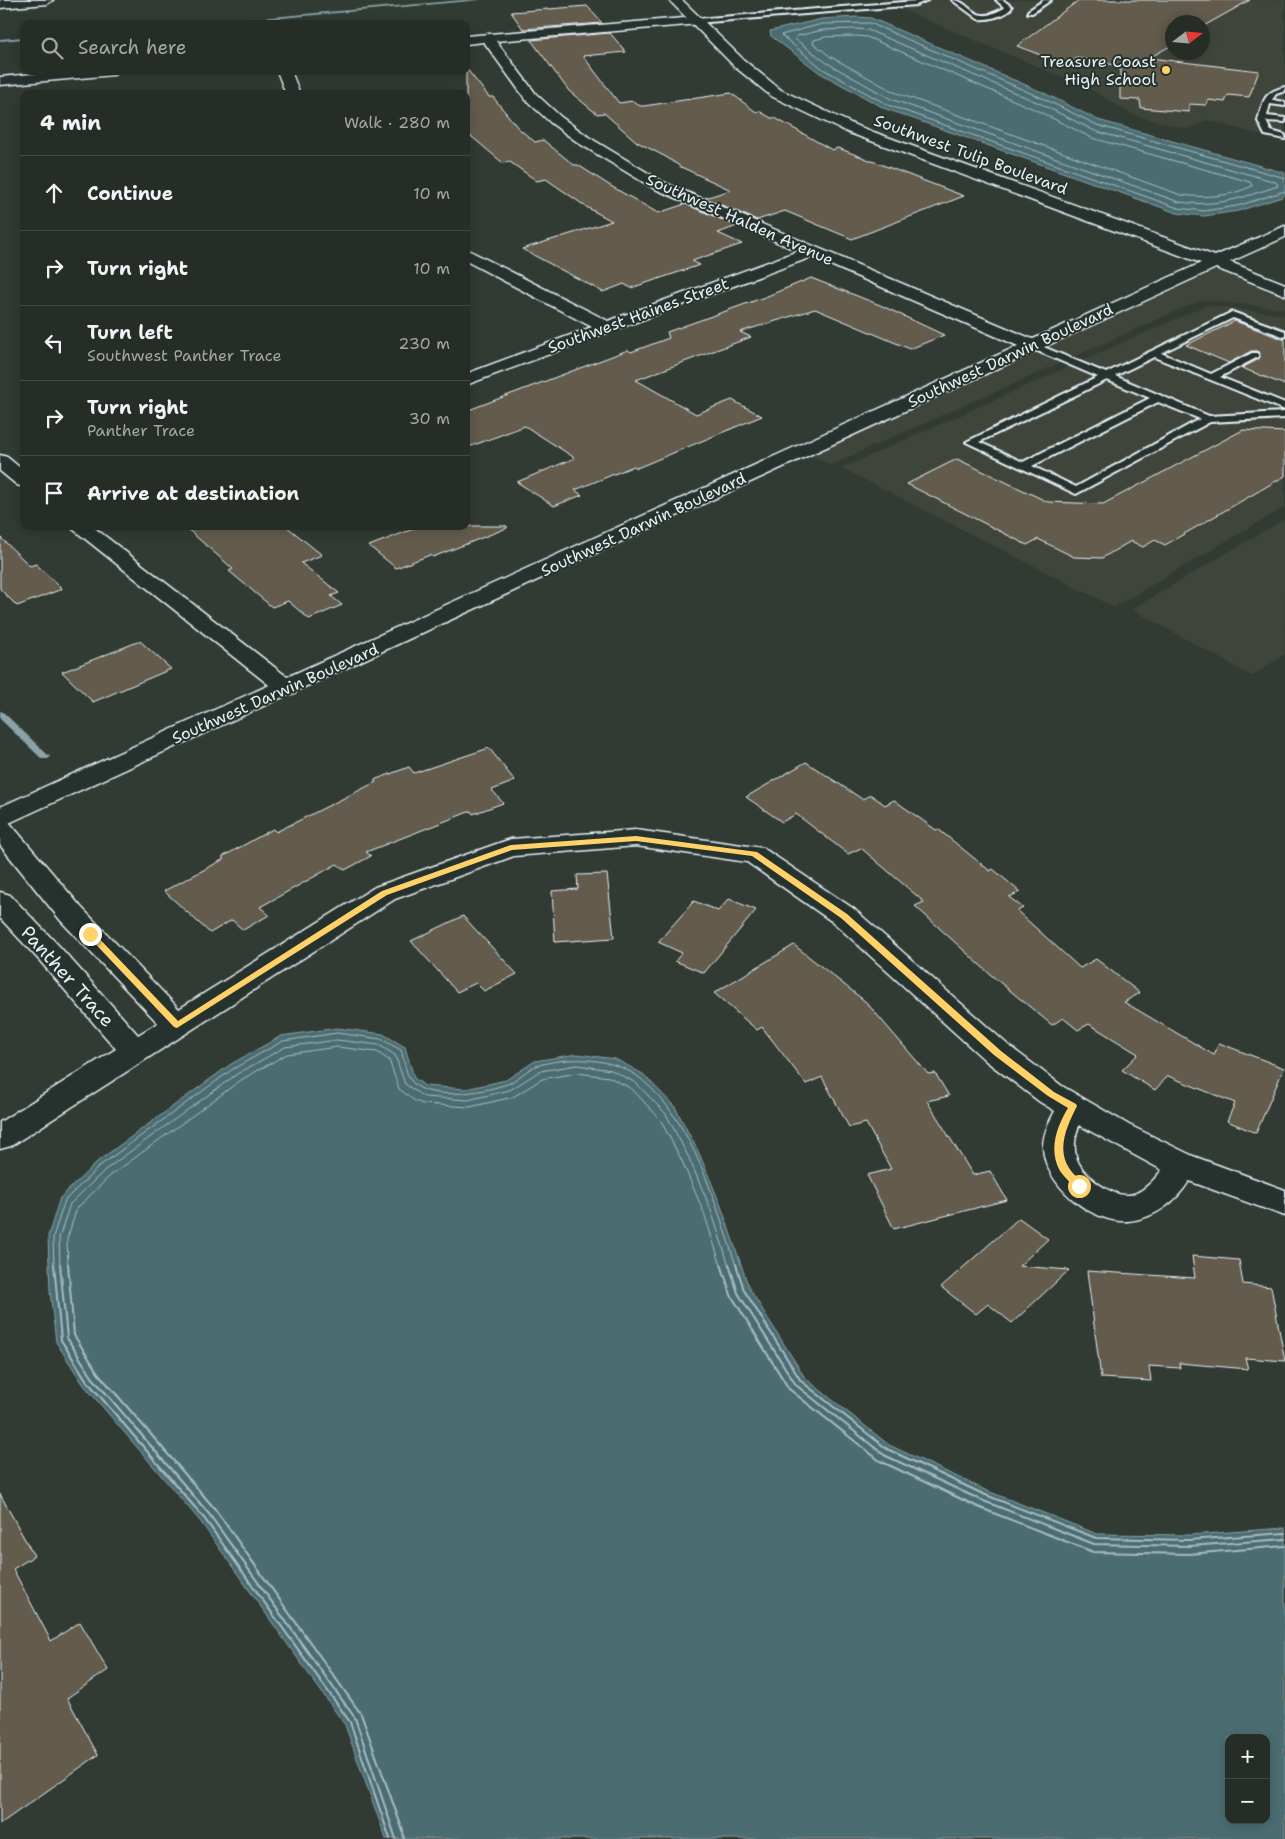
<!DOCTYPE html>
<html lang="en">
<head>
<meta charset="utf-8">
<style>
	:root { --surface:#262c26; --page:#2e342e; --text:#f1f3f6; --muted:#a4a7a7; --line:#424843 }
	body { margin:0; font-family:"Shantell Sans",sans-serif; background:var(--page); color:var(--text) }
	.controls { position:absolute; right:15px; bottom:15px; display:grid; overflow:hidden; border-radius:10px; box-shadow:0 2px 12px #0003 }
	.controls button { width:45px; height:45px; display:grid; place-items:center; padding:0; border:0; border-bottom:1px solid var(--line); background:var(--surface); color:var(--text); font:25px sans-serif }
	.compass { position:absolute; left:1165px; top:15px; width:45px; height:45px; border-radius:50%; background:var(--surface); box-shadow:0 2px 12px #0003; rotate:74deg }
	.stop { position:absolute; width:15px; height:15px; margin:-11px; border:4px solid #ffd166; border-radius:50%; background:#fff }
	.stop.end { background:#ffd166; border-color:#fff; box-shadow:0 1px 5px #0008 }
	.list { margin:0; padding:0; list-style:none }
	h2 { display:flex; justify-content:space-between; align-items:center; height:65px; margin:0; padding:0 20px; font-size:21px }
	h2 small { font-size:16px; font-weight:400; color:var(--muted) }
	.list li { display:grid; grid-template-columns:32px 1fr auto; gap:15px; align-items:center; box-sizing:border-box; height:75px; padding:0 20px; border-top:1px solid var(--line) }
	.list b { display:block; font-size:19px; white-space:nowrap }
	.list p { margin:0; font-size:16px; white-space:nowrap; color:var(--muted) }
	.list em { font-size:16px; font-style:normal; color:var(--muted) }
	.icon { flex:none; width:28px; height:28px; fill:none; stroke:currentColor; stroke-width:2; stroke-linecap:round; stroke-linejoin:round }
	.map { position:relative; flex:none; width:1285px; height:1839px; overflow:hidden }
	.search { position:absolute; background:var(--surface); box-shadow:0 2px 12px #0003; left:20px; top:20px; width:450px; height:55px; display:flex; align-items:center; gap:12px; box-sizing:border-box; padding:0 18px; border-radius:10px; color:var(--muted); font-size:19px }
	.panel { position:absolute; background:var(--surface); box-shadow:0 2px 12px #0003; left:20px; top:90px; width:450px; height:440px; border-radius:10px }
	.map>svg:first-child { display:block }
	.built { fill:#41453b; fill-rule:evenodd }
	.water { fill:#4b6d72; stroke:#8aa2a8; fill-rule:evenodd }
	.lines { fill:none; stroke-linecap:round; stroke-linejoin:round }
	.shore-far1 { stroke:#a9bcc2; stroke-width:1 }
	.shore { stroke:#a9bcc2; stroke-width:2 }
	.stream { fill:#8aa2a8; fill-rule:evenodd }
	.building { fill:#645c4d; stroke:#e8f1f8 }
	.service-casing { stroke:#e8f1f8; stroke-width:4 }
	.minor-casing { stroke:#e8f1f8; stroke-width:3 }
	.tertiary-casing { stroke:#e8f1f8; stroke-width:3 }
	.service { fill:#26332d; fill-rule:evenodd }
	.minor { fill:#26332d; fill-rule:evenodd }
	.tertiary { fill:#26332d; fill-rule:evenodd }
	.route { fill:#ffd166 }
	.poi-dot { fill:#ffd166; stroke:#26332d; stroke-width:2 }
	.labels { text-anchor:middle; stroke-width:4; stroke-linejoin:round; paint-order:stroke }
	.far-poi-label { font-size:16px; fill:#e8f1f8; stroke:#26332d; text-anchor:end }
	.far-street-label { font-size:16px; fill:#e8f1f8; stroke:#26332d }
	.street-label { font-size:19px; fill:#e8f1f8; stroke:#26332d }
</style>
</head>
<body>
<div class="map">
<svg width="1285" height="1839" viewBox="0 0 1285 1839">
	<rect width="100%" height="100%" fill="#323b33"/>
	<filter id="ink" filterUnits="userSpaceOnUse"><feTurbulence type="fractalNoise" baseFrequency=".02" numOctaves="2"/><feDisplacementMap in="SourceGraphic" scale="10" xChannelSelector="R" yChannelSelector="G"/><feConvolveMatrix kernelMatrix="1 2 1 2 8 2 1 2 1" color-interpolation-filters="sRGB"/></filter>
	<g filter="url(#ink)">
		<path class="built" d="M880,0H1285V142L1207,120L1187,129L1134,115L1088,88ZM1172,22H1202V52H1172Z
			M1217,269L1285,296V309L1204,300L1197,302L830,465L810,455Z
			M1207,305L1285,315V507L1114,607L842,468Z
			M1285,519V654L1252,676L1132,609Z"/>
		<path class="water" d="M857,17L871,18L1044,93L1098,120L1285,173V194L1282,197L1238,211L1204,216L1177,213L886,109L820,73L771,36L770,31L822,19Z
			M337,1028L383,1034L405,1047L414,1078L425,1086L466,1089L506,1080L535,1061L577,1054L615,1059L643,1074L675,1107L699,1153L721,1206L749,1288L805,1378L889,1445L985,1490L1097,1534L1189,1535L1285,1528V1839H386L345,1725L200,1521L83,1384L56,1342L50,1291L48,1236L60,1198L98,1161L231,1064L281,1036ZM1229,1738H1266V1820H1229Z"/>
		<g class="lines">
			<path class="shore-far1" d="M856,29L868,30L1039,103L1095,131L1276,182L1278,186C1241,198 1219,207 1179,202L891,99L827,63L795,39L797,36L823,30Z
				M856,36L867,37L1036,110L1092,138L1250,182L1252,186C1229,197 1206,198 1181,195L894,92L831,57L813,43L814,40L825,37Z
				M1285,178L1097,125L1042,98L870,23L822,24L781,35L823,69L888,105L1178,208L1204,211L1237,206L1285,191
				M54,1266L53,1237L65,1200L101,1165L233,1069L283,1041L337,1033L381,1039L401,1050C404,1059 405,1071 410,1079C424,1103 485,1092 507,1084C518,1080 527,1068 539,1065C571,1056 614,1057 641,1079C693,1121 716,1204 736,1266
				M60,1266L59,1238L70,1204L105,1170L237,1074L285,1047L337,1040L379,1045L395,1055L405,1084L424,1097L468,1100L510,1090L540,1071L577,1065L611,1070L636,1083L666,1114L689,1158L711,1210L729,1266
				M68,1266L67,1239L77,1208L110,1176L241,1080L287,1054L337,1047L377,1052L389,1060L399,1089L415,1101L423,1104L470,1107L513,1097L542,1079L577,1073L609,1077L632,1089L660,1119L682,1161L704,1213L721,1266"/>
			<path class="shore" d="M54,1264L61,1340L87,1381L204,1518L350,1722L390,1839
				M60,1264L67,1338L92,1377L209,1514L355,1718L396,1839
				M68,1264L74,1335L98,1373L215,1509L361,1714L403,1831L404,1839
				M721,1264L731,1295L789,1389L880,1461L978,1507L1093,1552L1189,1554L1285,1546
				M729,1264L738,1293L796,1385L884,1455L981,1500L1094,1544L1189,1546L1285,1539
				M736,1264L744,1290L801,1381L887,1449L983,1494L1096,1538L1189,1540L1285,1533"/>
			<path class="stream" d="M463,0H481L214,24H193Z
				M24,37V39L0,41V39Z
				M0,711L3,712L48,755L50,757L48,759H42L0,719Z"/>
		</g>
		<path class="building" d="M1079,0H1250L1202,27V22H1172V45L1149,58L1259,71L1249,97L1228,95L1225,102L1209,100L1206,105L1189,104V112L1141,108L1140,100L1120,99V66L1077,58L1071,63L1051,59L1017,46Z
			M587,6L602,23L523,29L511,12Z
			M610,33L626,52L583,56L619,103L633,101L640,106H644L731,93L756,112L759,111L771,118H775L832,150L838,148L964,196L852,239L785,211L757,220L705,198L731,190L681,167L666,157L637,142L604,113L597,114L569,91L531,40Z
			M466,68L489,97H493L518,128L535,142L543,140L574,165H578L609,185L658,213L685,204L737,226L718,233L742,244L692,261L700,265L631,288L624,284L603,292L522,249L612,221L588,208L546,179L537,181L510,162L503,163L466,132Z
			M811,278L880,305L944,335L910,349L815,309L740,332L751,337L636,380L696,414L732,400L762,416L637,468L634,466L575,490L582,495L554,506L517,482L575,458L525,426L466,448V411L628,350L631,352L669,338L667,332L765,297Z
			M1235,321L1285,340V385L1242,368L1259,359L1260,353L1258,351H1251L1229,363L1186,345Z
			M1243,430L1285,432V476L1165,545L1155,540L1143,547L1131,541L1102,558L1074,557L1038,539L1027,545L907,484L957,459L1048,502L1103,504Z
			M184,526H286L322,555L301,563L339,593L331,596L342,605L309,619L288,601L272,607L229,571L233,569Z
			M421,526H507V528L433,557L430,555L396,568L369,546Z
			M0,537L30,566L36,564L62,589L17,606L0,589Z
			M140,641L171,669L93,702L62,672Z
			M489,748L515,781L492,790L503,803L473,814L471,811L366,852L371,856L345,870L337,864L260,907L269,915L243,930L232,920L210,933L164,891L224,859L222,857L273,829L276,832L376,782L374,780L409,767L414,773Z
			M806,762L862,799L871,795L885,805L894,800L936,830L938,829L990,871L993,869L1020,892L1009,897L1023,908L1017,911L1080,968L1096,959L1140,993L1124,1002L1214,1055L1219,1043L1284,1068L1256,1133L1227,1121L1235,1103L1168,1076L1155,1090L1122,1070L1138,1054L1089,1024L1078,1030L1063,1018L1052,1025L991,975L915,906L924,902L861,848L848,854L796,814L782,822L746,797Z
			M607,874L614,938L555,942L552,891L578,889L577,875Z
			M729,899L756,910L704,973L675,961L682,953L658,942L694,901L718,911Z
			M463,916L473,927L517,974L484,991L476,983L457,992L411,941Z
			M794,945L866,1002L928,1074L935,1073L949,1096L927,1101L973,1175L990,1171L1007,1200L894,1229L867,1175L891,1169L866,1123L849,1127L822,1077L806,1084L762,1027L757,1030L714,993Z
			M1019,1218L1048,1239L1019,1266L1069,1270L1012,1323L988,1304L976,1314L941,1287Z
			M1192,1256L1239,1260L1243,1284L1271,1287L1285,1361L1245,1358L1248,1369L1179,1363L1180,1368L1149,1366L1151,1381L1101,1378L1087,1271L1195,1278Z
			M0,1494L34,1556L13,1569L51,1641L80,1622L108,1670L67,1698L98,1755L0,1824Z"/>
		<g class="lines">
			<defs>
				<path id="service" d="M928,0L916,5L696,23L693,21L696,19Z
					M952,0C966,0 971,15 983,15C990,16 998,11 1005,8L996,0H1003L1012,7C1007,16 988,20 978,19Z
					M1044,0H1051L1032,13H1028V11Z
					M1285,87V91L1276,94L1272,100L1285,102V106L1270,104L1267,116L1285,118V122L1266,121L1271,131L1285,135V139L1265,135L1258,121C1263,102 1263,92 1285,87Z
					M1232,312L1285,331V337L1233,318L1161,353L1211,374L1252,353H1258V357L1220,377L1285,403V410L1154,357L1115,376L1209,416L1285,412V418L1210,422L1076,494L966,442L1098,377L1028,347V343H1034L1106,373ZM1107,380L1150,398L1023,462L979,442ZM1158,402L1200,419L1076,487L1032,466Z"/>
				<path id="minor" d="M0,0H53L47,4L0,8Z
					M696,17L700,18L702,21L700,24L496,41L536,94L561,117L590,138L663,182L1037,341L1040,345L1037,349L1031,350L1025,349L812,257L466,385V374L592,327L466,261V249L608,321L798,251L653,188L580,144L551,123L526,100L484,42L466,44V36Z
					M66,71H120L114,75L0,85V77Z
					M277,71H291L300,94H286Z
					M0,455L7,457L24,471V487L17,485L0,471Z
					M69,526H92L295,683L299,688L295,693L287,695L279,693Z
					M0,820L9,822L81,907L179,1009L375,887L502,842L511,839L636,830L763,848L854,909L1008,1045L1062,1086L1129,1125L1193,1156L1285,1190V1216L1189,1181C1176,1202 1154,1219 1128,1221C1092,1224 1044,1184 1043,1147C1043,1134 1049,1122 1055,1111L1040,1102L986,1061L834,923L747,862L636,846L514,856L395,899L11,1146L0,1149V1122L116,1049L40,961L0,918V892L10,895L60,947L138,1035L158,1023L61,921L0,845ZM1079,1125L1162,1170C1155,1179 1142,1194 1129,1195C1111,1197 1080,1174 1076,1156C1073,1145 1076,1135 1079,1125Z"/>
				<path id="tertiary" d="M669,0H682L745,61L781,90L857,126L1215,256L1285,226V237L1230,262L1285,284V295L1216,268L9,823L0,825V807L1201,263L847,132L771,96L735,67Z"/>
			</defs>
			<use href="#service" class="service-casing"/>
			<use href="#minor" class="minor-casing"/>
			<use href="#tertiary" class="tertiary-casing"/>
			<use href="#service" class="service"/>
			<use href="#minor" class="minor"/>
			<use href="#tertiary" class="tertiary"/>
		</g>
	</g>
	<path class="route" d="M636,836L757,852L847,914L1001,1051L1054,1092L1076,1104L1077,1106C1068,1124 1056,1148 1069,1168C1072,1173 1078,1178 1082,1183V1189H1076C1071,1183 1064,1177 1060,1171C1048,1150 1057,1126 1068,1108L1048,1096L994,1055L841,918L752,856L636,841L512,850L387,895L177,1028L174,1027L86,934L90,931L93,932L178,1021L382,891L511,845Z"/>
	<circle class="poi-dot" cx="1166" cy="70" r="5"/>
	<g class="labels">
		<g class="far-poi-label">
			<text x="1156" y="67">Treasure Coast<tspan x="1156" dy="18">High School</tspan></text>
		</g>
		<g class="far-street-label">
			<text transform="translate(971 154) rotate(20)" y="6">Southwest Tulip Boulevard</text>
			<text transform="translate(740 219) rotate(24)" y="6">Southwest Halden Avenue</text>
			<text transform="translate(638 315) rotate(-20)" y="6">Southwest Haines Street</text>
			<text transform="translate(1010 355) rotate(-25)" y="6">Southwest Darwin Boulevard</text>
			<text transform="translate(643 524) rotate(-25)" y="6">Southwest Darwin Boulevard</text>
			<text transform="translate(275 693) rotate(-24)" y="6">Southwest Darwin Boulevard</text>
		</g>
		<g class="street-label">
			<text transform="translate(68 976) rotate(48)" y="7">Panther Trace</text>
		</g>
	</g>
</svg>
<div class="controls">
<button>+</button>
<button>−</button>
</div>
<svg class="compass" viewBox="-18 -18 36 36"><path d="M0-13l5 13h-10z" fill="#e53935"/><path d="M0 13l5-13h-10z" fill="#a4a7a7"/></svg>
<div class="stop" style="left:1079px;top:1186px"></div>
<div class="stop end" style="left:90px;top:934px"></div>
<div class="search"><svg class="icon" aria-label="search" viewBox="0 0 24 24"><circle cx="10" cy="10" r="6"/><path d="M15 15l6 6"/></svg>Search here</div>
<section class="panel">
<h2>4 min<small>Walk · 280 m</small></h2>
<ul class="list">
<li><svg class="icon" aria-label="ahead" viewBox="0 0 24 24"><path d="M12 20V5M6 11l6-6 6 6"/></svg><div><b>Continue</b></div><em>10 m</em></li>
<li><svg class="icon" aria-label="right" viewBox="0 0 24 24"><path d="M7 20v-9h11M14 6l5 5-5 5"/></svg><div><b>Turn right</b></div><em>10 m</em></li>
<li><svg class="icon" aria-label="left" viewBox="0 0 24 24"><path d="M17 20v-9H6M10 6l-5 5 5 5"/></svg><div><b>Turn left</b><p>Southwest Panther Trace</p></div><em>230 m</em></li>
<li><svg class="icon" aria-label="right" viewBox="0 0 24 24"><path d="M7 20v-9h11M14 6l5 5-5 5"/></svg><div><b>Turn right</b><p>Panther Trace</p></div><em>30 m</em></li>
<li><svg class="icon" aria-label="arrive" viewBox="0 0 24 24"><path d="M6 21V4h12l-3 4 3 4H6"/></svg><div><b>Arrive at destination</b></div></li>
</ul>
</section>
</div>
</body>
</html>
